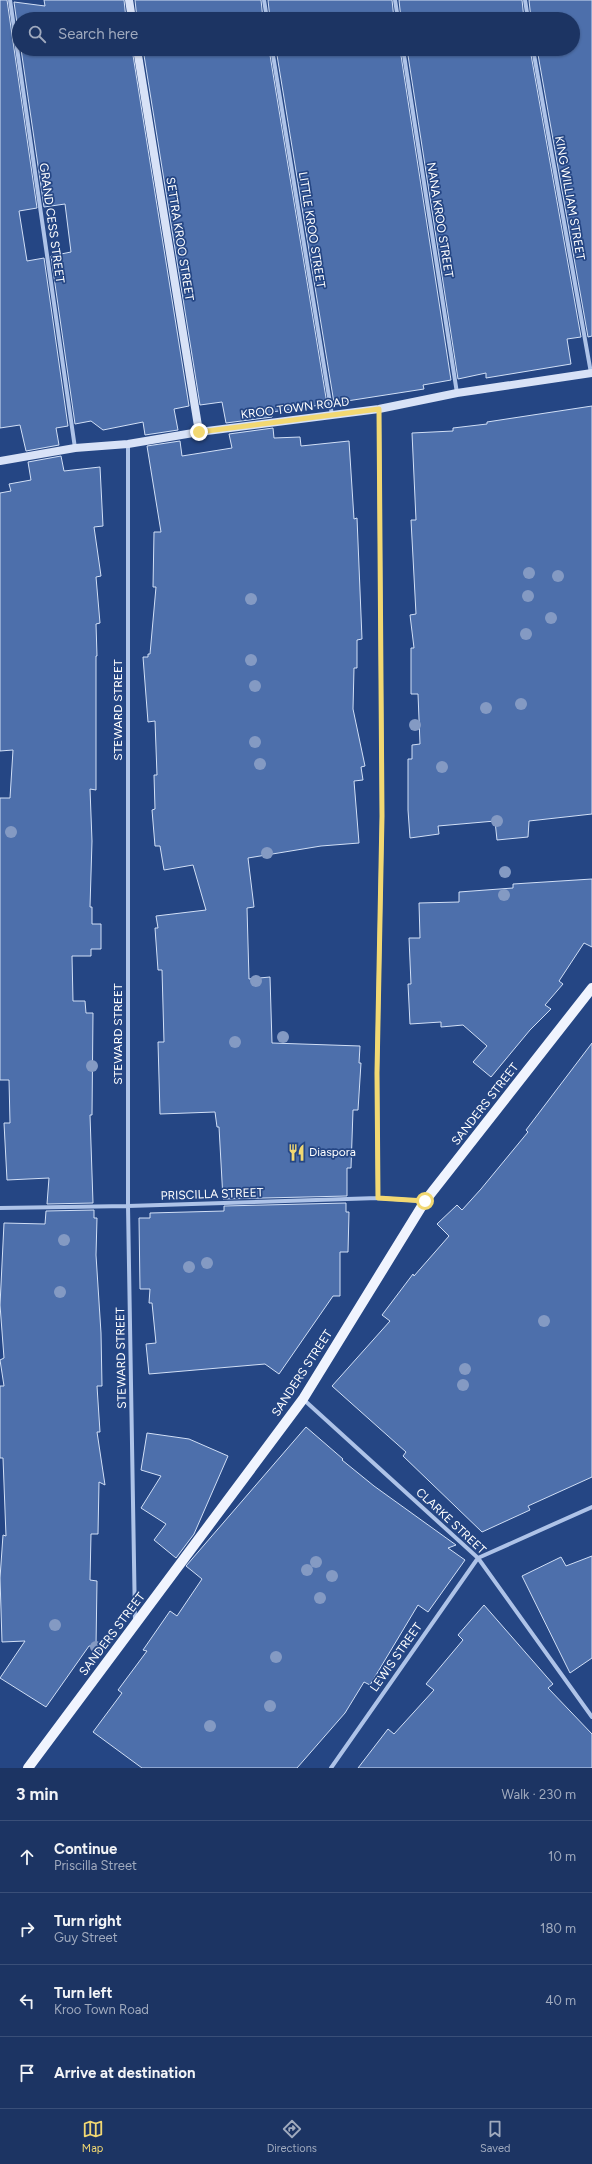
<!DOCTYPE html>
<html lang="en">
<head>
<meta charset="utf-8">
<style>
	:root { --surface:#1c3463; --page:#293f6c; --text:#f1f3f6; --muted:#a0aabe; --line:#3a4f78; --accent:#f2d872 }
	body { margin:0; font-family:Figtree,sans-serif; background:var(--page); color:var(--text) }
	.stop { position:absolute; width:12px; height:12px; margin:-9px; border:3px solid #f2d872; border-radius:50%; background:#fff }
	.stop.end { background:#f2d872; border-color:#fff; box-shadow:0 1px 4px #0008 }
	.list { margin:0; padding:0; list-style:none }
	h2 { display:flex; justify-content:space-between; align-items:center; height:52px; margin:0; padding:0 16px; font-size:17px }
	h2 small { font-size:13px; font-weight:400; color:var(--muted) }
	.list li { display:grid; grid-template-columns:26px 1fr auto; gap:12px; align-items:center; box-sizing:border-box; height:72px; padding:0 16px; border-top:1px solid var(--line) }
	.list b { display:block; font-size:15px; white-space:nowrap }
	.list p { margin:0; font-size:13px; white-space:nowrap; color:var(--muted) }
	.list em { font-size:13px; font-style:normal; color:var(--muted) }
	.icon { flex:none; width:22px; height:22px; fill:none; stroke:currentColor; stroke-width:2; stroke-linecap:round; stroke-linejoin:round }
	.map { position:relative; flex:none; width:592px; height:1768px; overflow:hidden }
	.search { position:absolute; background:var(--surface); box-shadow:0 1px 3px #0004; left:12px; right:12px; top:12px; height:44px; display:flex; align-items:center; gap:10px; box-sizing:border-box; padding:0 14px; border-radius:22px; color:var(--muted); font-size:15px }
	.sheet { height:340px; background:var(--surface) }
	nav { display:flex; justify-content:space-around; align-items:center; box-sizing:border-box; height:56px; border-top:1px solid var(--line); background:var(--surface); font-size:11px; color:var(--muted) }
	nav a { display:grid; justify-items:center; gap:2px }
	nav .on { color:var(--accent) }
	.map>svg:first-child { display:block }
	.building { fill:#4d6fab; stroke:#d1dff6 }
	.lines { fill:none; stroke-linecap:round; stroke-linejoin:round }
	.street { stroke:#aec3e8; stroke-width:4 }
	.secondary { stroke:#d8e2f7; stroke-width:8 }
	.primary { stroke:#f0f4fe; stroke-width:10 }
	.tree { fill:#849ac3 }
	.route { stroke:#f2d872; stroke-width:5 }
	.labels { text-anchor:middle; stroke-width:3.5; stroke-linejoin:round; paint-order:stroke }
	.street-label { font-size:12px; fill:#fff; stroke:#254684 }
	.poi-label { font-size:12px; fill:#fff; stroke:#254684; text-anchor:start }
</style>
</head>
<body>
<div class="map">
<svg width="592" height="1768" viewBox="0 0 592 1768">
	<rect width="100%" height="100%" fill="#254684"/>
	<path class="building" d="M0,0H7L37,208L19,211L27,261L44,258L68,426L56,428L59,445L26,451L20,425L0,428Z
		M44,0H124L126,19H19V38L14,2L45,6Z
		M135,0H261L263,19H137Z
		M268,0H392L394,19H270Z
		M399,0H522L524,19H401Z
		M529,0H592V336L588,337L537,49H573V19H531Z
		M21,49H132L189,406L174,409L178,430L145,435L143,422L103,430L91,421L75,424L51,256L71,252L65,204L44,207Z
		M143,49H269L327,404L272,412V417L226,423L222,402L200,405Z
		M276,49H400L451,380L423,385L424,389L334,403Z
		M407,49H530L581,337L567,339L571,364L486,378V373L458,379Z
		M592,406V814L529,821L528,837L497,840L495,821L438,826L439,834L410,838L408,810V759H412V745L420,744L418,694H411V648H414L410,615L416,614L411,520H416L412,433L453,431V428L487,424V422Z
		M273,428L274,438L300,437L301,446L349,441L354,519L357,518L362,639L357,640V668H354L353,709L365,766L361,767L363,780L354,781L359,843L321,846L248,858L254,907L247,908L249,979L270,977L272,1043L360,1046L359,1063H361L358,1110H353L351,1168H347V1196L223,1199L219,1127H217L215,1112L160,1114L158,1042H164L162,970H158L155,928H158L156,916L206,910L193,865L164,870L160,846H155L152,810L155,809L154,775H157L155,721L148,722L143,657H148V654H150L156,587H153L154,532H161L147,446L180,441L182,456L232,448L229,434Z
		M61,456L64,471L100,467L103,526L94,527L101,576L96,577L100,623L96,624L97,656H96V790L90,789L92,841L90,907H92V924H101V949H91V956H72L73,1001H85L86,1013H93L92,1115H90L93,1203L47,1204L49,1178L7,1180L4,1123H10L9,1080H0V798H10L13,750L0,751V493L11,491L9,484L31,480L28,462Z
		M592,879V947L584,943L559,981L563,984L545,1005L551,1009L530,1030L491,1077L473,1062L487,1046L463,1025L441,1027V1022L410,1024L408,984H411L409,938H420L419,903L459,902V892L513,888V884Z
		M592,1043V1477L528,1506L530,1510L482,1532L403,1456L406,1452L332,1386L390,1321L382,1315L413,1274L414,1276L449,1236L437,1224L457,1205L462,1210L481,1189L528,1132L526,1130Z
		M346,1203V1212H349L348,1252H340V1296H333L279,1374L265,1364L149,1374L146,1344L156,1343L152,1303H149L150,1289H140L139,1218H150V1213L224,1211V1206Z
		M94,1210V1218H97L96,1255L101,1333L102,1386H97L100,1432H97L105,1485L99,1482L98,1534H91L90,1580L97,1581L96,1646H89L46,1707L0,1678L25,1641L2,1642L0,1578L3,1535L6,1536L3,1458H0V1386H4L0,1360L4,1358L0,1305L4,1223L45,1224L46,1211Z
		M306,1427L343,1459L342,1460L374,1486L456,1545L448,1548L465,1560L428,1612L418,1605L370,1685L364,1682L345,1713L297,1768H142L93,1732L122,1693L118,1690L147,1651L143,1650L170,1611L177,1616L202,1579L186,1566Z
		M147,1433L189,1439L228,1456L194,1534L176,1558L154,1540L166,1524L141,1508L161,1476L141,1470Z
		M592,1556V1658L570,1673L522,1576L561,1557L566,1566Z
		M484,1605L553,1684L548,1688L592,1734V1768H358L388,1729L394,1734L434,1690L426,1684L463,1640L458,1635Z"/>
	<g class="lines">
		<path class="street" d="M10,0L75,448
			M264,0L267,19
			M395,0L398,19
			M525,0L528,19
			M272,49L332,415
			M403,49L457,393
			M533,49L591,373
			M128,444V1206L135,1621
			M378,1198L377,1073L382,816L379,409
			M0,1208L128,1206L378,1198L423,1201
			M303,1399L478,1558L592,1717
			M331,1768L478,1558L592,1507"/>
		<path class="secondary" d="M129,0L132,19
			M137,49L199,432
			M0,461L75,448L128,444L199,432L379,409L457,393L592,373"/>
		<path class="primary" d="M28,1768L303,1399L425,1201L592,988"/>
	</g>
	<g class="tree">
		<circle cx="529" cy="573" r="6"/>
		<circle cx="558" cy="576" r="6"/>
		<circle cx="528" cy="596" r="6"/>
		<circle cx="251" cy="599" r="6"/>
		<circle cx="551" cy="618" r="6"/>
		<circle cx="526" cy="634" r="6"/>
		<circle cx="251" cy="660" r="6"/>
		<circle cx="255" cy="686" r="6"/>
		<circle cx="521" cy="704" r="6"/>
		<circle cx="486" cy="708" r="6"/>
		<circle cx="415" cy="725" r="6"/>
		<circle cx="255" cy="742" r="6"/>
		<circle cx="260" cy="764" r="6"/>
		<circle cx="442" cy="767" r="6"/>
		<circle cx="497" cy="821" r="6"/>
		<circle cx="11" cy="832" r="6"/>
		<circle cx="267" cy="853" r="6"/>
		<circle cx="505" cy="872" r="6"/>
		<circle cx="504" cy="895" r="6"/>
		<circle cx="256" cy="981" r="6"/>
		<circle cx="283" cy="1037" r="6"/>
		<circle cx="235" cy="1042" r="6"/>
		<circle cx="92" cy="1066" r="6"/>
		<circle cx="64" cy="1240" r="6"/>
		<circle cx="207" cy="1263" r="6"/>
		<circle cx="189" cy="1267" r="6"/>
		<circle cx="60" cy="1292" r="6"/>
		<circle cx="544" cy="1321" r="6"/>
		<circle cx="465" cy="1369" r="6"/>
		<circle cx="463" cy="1385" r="6"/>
		<circle cx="316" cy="1562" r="6"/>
		<circle cx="307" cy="1570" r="6"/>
		<circle cx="332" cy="1576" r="6"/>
		<circle cx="320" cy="1598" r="6"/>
		<circle cx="55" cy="1625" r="6"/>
		<circle cx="96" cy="1647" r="6"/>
		<circle cx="276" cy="1657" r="6"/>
		<circle cx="270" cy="1706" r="6"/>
		<circle cx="210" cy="1726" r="6"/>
	</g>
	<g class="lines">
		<path class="route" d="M199,432L379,409L382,816L377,1073L378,1198L425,1201"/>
	</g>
	<defs>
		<symbol id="restaurant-bare" viewBox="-9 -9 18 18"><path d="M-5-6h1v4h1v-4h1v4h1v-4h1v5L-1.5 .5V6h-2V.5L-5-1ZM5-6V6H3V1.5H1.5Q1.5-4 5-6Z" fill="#f2d872" stroke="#254684" stroke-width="2.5" paint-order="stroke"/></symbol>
	</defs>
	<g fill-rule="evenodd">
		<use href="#restaurant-bare" x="284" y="1140" width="25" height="25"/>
	</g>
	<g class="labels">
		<g class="street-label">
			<text transform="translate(570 198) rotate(80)" y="4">KING WILLIAM STREET</text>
			<text transform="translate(440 220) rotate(81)" y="4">NANA KROO STREET</text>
			<text transform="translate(52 223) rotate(82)" y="4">GRAND CESS STREET</text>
			<text transform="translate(312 230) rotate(81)" y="4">LITTLE KROO STREET</text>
			<text transform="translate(180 239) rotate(81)" y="4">SETTRA KROO STREET</text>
			<text transform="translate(295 408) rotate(-7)" y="4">KROO TOWN ROAD</text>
			<text transform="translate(118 710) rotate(-90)" y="4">STEWARD STREET</text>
			<text transform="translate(118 1034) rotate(-90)" y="4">STEWARD STREET</text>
			<text transform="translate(485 1104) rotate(-52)" y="4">SANDERS STREET</text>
			<text transform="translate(212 1194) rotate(-2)" y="4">PRISCILLA STREET</text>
			<text transform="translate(121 1358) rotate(-91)" y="4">STEWARD STREET</text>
			<text transform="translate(302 1373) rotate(-57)" y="4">SANDERS STREET</text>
			<text transform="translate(451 1521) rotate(43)" y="4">CLARKE STREET</text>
			<text transform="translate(112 1634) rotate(-53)" y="4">SANDERS STREET</text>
			<text transform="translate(396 1657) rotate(-55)" y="4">LEWIS STREET</text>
		</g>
		<g class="poi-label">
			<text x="309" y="1156">Diaspora</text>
		</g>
	</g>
</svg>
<div class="stop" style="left:425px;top:1201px"></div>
<div class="stop end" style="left:199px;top:432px"></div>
<div class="search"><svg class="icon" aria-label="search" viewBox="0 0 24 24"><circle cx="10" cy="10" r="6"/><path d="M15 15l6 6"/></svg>Search here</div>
</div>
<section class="sheet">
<h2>3 min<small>Walk · 230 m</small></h2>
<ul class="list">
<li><svg class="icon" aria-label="ahead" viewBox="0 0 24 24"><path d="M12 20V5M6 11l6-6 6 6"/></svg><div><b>Continue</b><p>Priscilla Street</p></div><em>10 m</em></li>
<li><svg class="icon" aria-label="right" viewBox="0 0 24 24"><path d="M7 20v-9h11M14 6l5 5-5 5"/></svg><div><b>Turn right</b><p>Guy Street</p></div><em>180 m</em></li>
<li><svg class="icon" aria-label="left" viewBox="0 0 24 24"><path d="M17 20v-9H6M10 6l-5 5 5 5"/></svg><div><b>Turn left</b><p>Kroo Town Road</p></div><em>40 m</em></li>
<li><svg class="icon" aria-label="arrive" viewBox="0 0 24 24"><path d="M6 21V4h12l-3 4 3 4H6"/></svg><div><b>Arrive at destination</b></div></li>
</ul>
</section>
<nav>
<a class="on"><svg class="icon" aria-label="map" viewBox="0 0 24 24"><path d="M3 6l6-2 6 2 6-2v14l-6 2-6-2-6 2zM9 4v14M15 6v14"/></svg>Map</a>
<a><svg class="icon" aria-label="directions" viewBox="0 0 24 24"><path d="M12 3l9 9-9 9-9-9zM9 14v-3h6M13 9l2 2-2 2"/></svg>Directions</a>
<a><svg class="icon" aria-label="saved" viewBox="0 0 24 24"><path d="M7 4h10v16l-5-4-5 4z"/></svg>Saved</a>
</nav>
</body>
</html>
